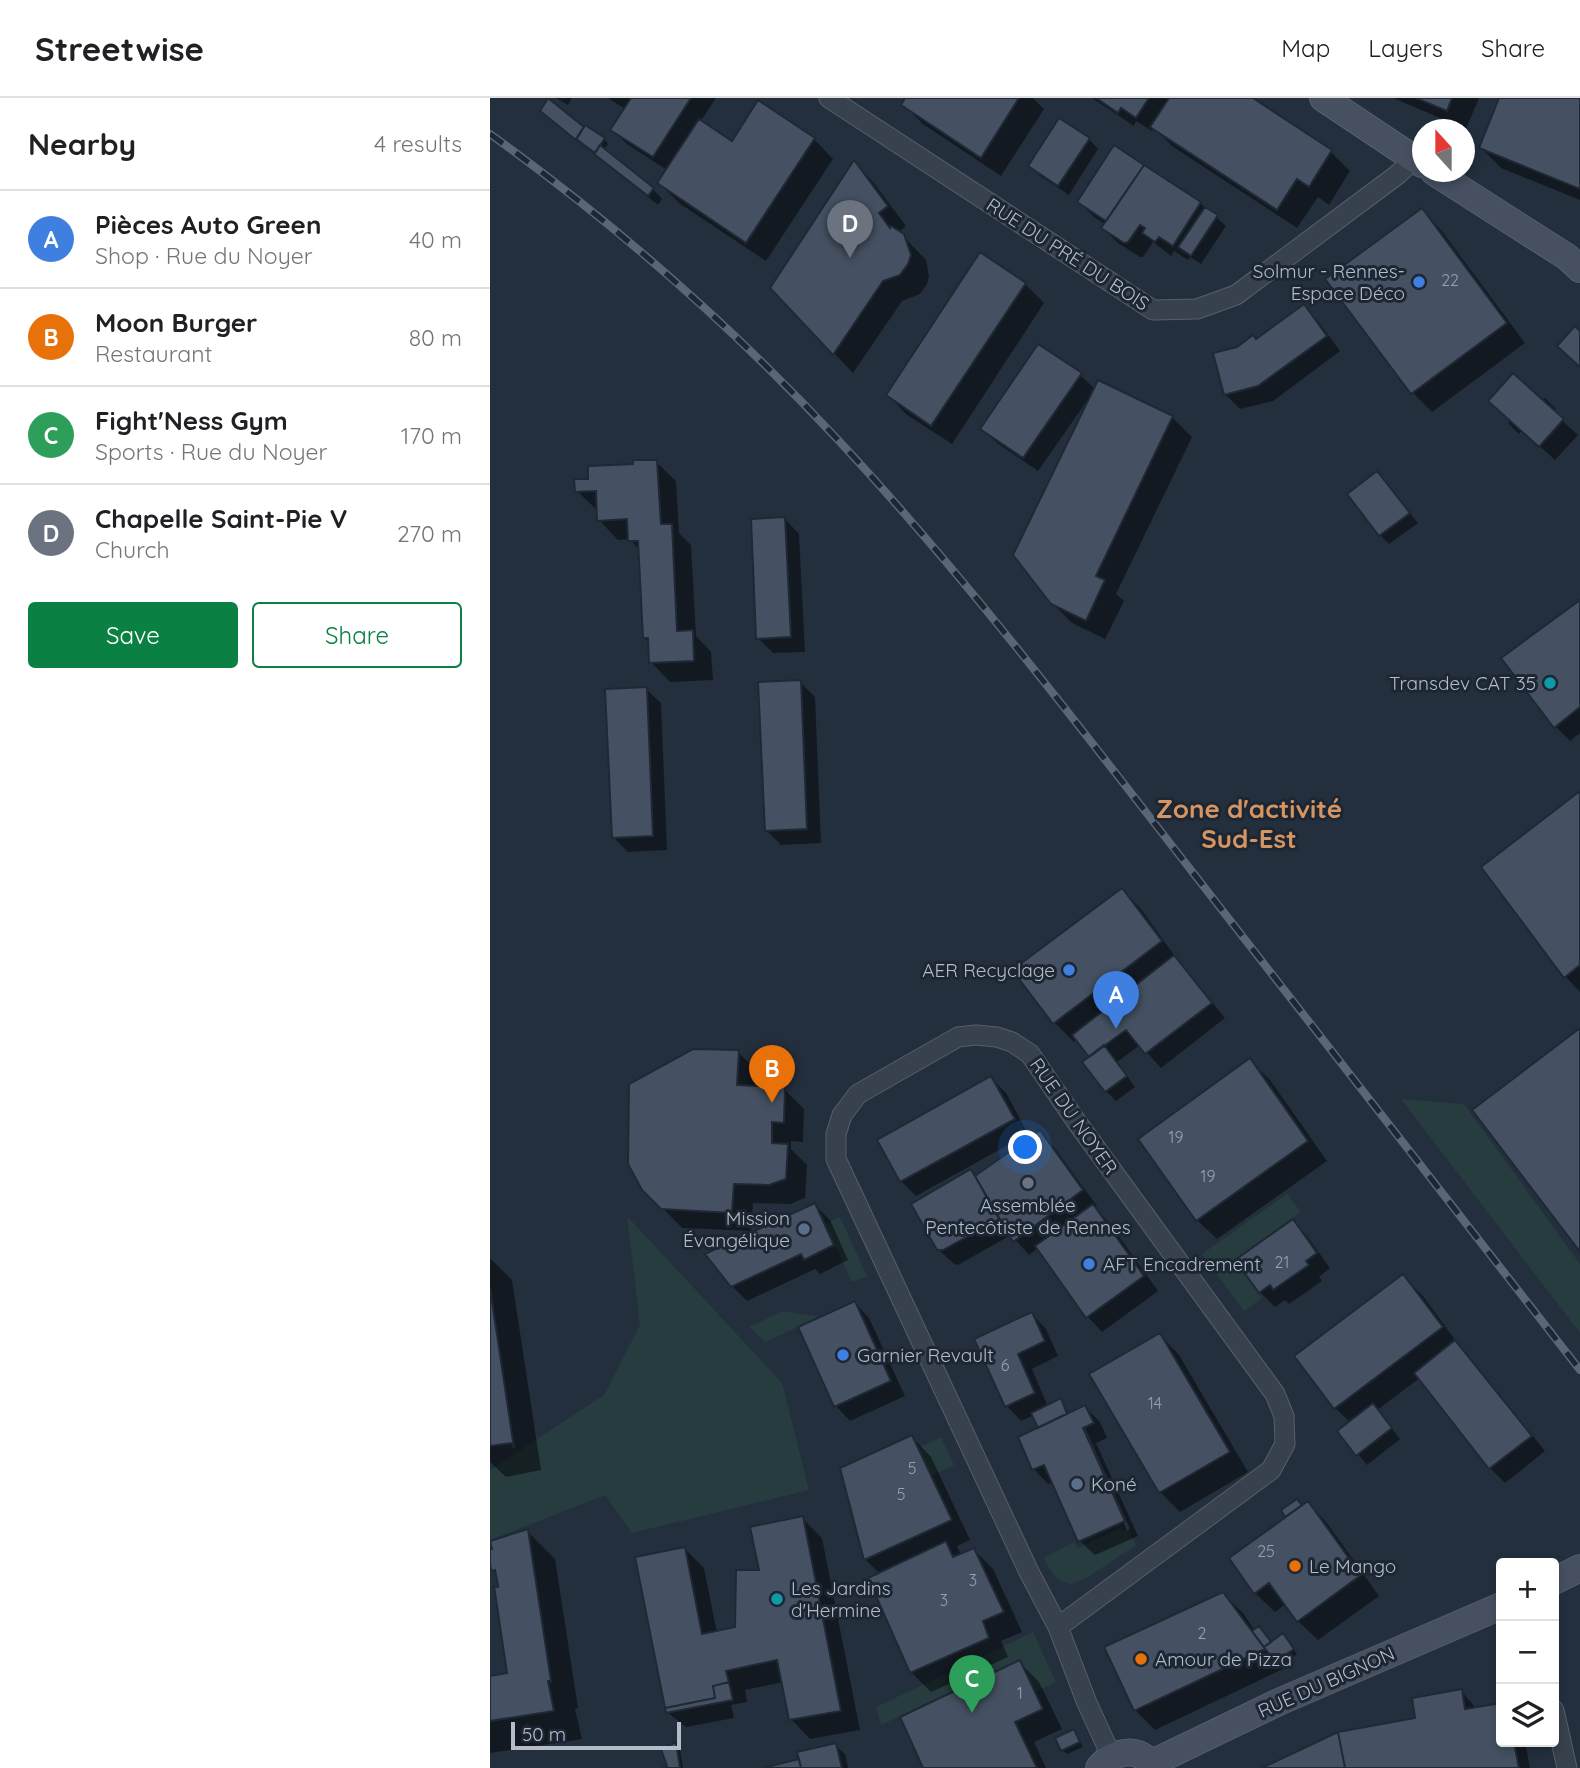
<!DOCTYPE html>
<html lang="en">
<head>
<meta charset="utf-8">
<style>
	:root { --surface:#fff; --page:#f6f6f6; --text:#202124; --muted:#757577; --line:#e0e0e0; --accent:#0b8043 }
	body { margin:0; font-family:Quicksand,sans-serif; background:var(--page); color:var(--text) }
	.controls { position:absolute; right:21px; bottom:21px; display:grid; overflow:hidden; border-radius:7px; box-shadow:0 4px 10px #0003 }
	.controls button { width:63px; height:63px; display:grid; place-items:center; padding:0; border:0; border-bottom:2px solid var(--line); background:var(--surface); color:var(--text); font:35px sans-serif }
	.compass { position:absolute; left:922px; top:21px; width:63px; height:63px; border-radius:50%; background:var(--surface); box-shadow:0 4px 10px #0003; rotate:339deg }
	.scale { position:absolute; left:21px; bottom:18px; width:170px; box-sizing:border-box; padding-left:7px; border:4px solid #b4bcc9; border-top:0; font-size:19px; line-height:24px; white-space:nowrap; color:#b4bcc9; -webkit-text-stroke:5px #1d2633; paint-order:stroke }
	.you { position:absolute; left:536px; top:1050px; width:24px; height:24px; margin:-18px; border:5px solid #fff; border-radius:50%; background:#1a73e8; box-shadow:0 0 0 10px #1a73e833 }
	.badge { display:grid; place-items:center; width:46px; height:46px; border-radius:50%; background:var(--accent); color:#fff; font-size:23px; font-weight:700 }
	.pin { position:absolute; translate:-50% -58px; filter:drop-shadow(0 2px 4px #0008) }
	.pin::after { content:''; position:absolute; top:37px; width:24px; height:21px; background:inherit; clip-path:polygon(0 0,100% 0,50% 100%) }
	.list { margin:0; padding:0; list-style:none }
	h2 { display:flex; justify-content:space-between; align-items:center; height:91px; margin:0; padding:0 28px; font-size:30px }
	h2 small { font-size:23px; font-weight:400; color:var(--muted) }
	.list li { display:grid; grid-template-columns:46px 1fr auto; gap:21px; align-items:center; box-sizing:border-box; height:98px; padding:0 28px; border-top:2px solid var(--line) }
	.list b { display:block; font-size:26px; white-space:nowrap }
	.list p { margin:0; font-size:23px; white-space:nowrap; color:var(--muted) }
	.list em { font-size:23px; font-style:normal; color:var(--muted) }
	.actions { display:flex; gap:14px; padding:21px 28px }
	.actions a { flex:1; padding:16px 0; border:2px solid var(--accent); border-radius:7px; text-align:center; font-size:24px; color:var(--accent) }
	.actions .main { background:var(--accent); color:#fff }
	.icon { flex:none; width:38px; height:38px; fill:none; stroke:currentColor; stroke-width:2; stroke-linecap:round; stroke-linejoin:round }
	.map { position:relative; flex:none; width:1090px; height:1670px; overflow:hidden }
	header { display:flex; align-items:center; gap:42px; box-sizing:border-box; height:98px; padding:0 35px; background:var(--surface); border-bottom:2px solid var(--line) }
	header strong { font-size:33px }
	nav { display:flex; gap:38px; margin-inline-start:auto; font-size:24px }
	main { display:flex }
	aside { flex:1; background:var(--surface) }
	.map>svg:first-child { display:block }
	.green { fill:#263c3f }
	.shadow { fill:#0007; fill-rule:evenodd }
	.building { fill:#455162; stroke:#1f2835; stroke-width:2 }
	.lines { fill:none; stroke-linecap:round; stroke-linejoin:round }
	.street-casing { stroke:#565f6c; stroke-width:21 }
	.secondary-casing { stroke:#565f6c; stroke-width:28 }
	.street { stroke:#38414e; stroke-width:19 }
	.secondary { stroke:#465061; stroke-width:26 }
	.rail-casing { stroke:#5a6575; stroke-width:8 }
	.rail { stroke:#1d2633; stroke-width:5; stroke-dasharray:16; stroke-linecap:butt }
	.shop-dot { fill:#3f7fe0; stroke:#1d2633; stroke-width:2.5 }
	.culture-dot { fill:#0f9aa8; stroke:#1d2633; stroke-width:2.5 }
	.worship-dot { fill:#6b7280; stroke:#1d2633; stroke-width:2.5 }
	.service-dot { fill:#5c6f8a; stroke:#1d2633; stroke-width:2.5 }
	.food-dot { fill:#e8710a; stroke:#1d2633; stroke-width:2.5 }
	.labels { text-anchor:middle; stroke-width:6; stroke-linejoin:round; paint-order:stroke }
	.number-label { font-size:16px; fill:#98a1af }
	.street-label { font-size:19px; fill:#b4bcc9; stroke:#1d2633 }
	.poi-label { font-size:19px; fill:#b4bcc9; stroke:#1d2633; text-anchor:start }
	.district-label { font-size:26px; font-weight:bold; fill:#d59563; stroke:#1d2633 }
</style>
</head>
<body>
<header>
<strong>Streetwise</strong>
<nav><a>Map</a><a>Layers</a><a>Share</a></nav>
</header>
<main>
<aside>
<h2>Nearby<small>4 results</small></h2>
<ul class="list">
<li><span class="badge" style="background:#3f7fe0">A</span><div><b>Pièces Auto Green</b><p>Shop · Rue du Noyer</p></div><em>40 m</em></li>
<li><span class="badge" style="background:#e8710a">B</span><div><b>Moon Burger</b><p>Restaurant</p></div><em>80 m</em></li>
<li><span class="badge" style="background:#2e9e5b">C</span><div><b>Fight'Ness Gym</b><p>Sports · Rue du Noyer</p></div><em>170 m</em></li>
<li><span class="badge" style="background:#6b7280">D</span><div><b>Chapelle Saint-Pie V</b><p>Church</p></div><em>270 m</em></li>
</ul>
<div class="actions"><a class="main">Save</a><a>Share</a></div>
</aside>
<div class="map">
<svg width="1090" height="1670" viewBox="0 0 1090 1670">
	<rect width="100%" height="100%" fill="#242f3e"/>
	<path class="green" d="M911,1001L974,1006L1090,1166V1235Z
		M797,1096L811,1114L745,1162L772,1200L754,1213L712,1156Z
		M137,1118L292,1285L319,1392L142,1435L115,1397L0,1442V1372L114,1297L150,1227Z
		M350,1119L377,1178L362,1184L335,1126Z
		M293,1213L330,1219L275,1244L259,1229Z
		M451,1339L464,1367L441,1378L428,1350Z
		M630,1430L632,1433L638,1430L646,1447L595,1481L580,1486C565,1482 559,1473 554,1460L584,1444L588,1450Z
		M543,1534L566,1584L545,1594L529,1562L391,1627L386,1609Z"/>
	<path class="shadow" d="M66,0H82L78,7Z
		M118,0H226L210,24L242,45L324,41L343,61L276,163L189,105L169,85L177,72L137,46L122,32L135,11Z
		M417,0H543L554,11L511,78L433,26L413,6Z
		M602,0H759L841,54L860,73L839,107L828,99L807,130L682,48L664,30L662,33L646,23L644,28Z
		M903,0H989L976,31Z
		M1011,0H1090V102L1011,70L991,50Z
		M62,22L114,41L118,46L113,52L163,91L172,101L168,107Z
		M599,41L608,51L579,97L550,78L540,68Z
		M364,64L383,84L416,128L409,134L436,162L439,178L437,186L430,196L412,203L363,275L282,190Z
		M589,104L710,105L736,128L711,166L700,159L698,162L684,153L681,158L663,144L653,159H650L628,145L613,130L616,127L604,119Z
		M931,112L951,132L1035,245L942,314L922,294Z
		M535,186L554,205L462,346L417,317L398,297Z
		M813,209L828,223L850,253L783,303L750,311L735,296L766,243Z
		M590,277L605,291L682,319L702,339L626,496L634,503L615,541L582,525L562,505L599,304L597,303L548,373L507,345L492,330Z
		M1055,300L1066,311L1063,314L1088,337L1065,362L1032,332L1029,336L1018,325Z
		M166,364L186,383L189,435L201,447L206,538L221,554L223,582L180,584L161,564L160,545L154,540L150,453L140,441L128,442L109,422L108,413L87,393L100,383L144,368Z
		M887,375L928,425L899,446L890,437Z
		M295,421L309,436L315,554L283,555L268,540Z
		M1090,504V635L1080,643L1065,628Z
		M310,584L325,599L331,745L291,747L276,732Z
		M156,591L171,605L177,752L138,754L123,739Z
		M1090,696V894L1075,878Z
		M632,792L651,811L689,864L735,920L671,970L650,947L627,964L645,989L626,1003L616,993L601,959L588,941L584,944L564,924Z
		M248,954L268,974L267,990L294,991L314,1011L313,1044L301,1043V1051L317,1067L315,1100L300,1106L263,1105L261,1133L192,1130L154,1091Z
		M760,963L780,982L837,1063L727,1141L707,1122Z
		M501,980L516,995L538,1036L426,1098L411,1083L389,1042Z
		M550,1034L564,1049L607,1108L604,1110L618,1123L668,1193L612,1234L598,1219L548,1150L539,1157L521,1137L468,1167L464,1166L448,1151L480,1074L486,1080Z
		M325,1107L340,1122L358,1162L330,1176L325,1171L257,1203L242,1188Z
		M802,1123L817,1138L840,1170L829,1179L832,1183L799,1206L795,1202L785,1209L770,1194Z
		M0,1160L22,1182L51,1372L16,1379L0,1364Z
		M913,1179L933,1198L971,1250L1055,1353L1015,1385L1000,1370L930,1280L887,1312L910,1341L877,1367L850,1334L861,1325L845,1310Z
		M365,1205L379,1220L415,1298L360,1323L346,1308Z
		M542,1216L556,1231L568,1258L542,1271L558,1309L571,1302L579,1317L595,1309L610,1324L617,1340L606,1345L648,1438L605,1457L590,1443L564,1384L558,1386L544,1371L530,1340L550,1331L544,1317L531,1323L517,1308L487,1242ZM591,1330H595L640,1431L637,1432Z
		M670,1237L689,1257L758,1374L690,1414L670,1394Z
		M422,1339L441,1359L480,1442L467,1448L471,1457L484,1452L503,1471L532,1534L511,1543L518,1559L441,1594L421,1574L390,1476L376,1462L352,1371Z
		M807,1403L812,1409L818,1405L837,1425L889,1498L828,1542L808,1523L796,1506L785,1514L765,1495L798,1419L793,1413Z
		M312,1420L332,1440L370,1632L320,1641L301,1621L293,1584L255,1592L257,1604L241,1607L244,1620L196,1629L177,1614L195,1451L214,1470L227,1535L247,1531L271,1474Z
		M37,1433L65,1461L88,1610L85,1611L92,1641L0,1655V1579L19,1577L9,1488L7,1476L3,1472Z
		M733,1496L753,1515L765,1533L782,1546L797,1542L807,1556L791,1568L793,1571L665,1632L645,1612Z
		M529,1564L549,1584L572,1631L544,1644L556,1670H435Z
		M971,1593L987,1611L1011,1607V1644H1035L1040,1670H776L927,1621Z
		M584,1633L593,1649L577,1656L572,1652Z
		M186,1646L190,1651L193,1670H176Z
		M345,1647L355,1656L358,1670H280L311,1662Z"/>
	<path class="building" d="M58,0L94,29L86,42L50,13Z
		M141,0H201L163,59L120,32Z
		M415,0H529L491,60L411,7Z
		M606,0H659L646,20L631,10L628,15Z
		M679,0H763L842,52L819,89L807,81L787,112L660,29Z
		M926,0H962L957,13Z
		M1009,0H1090V91L989,50Z
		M268,2L325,40L256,145L167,85L209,21L242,43Z
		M569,20L600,40L568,88L538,68Z
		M95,27L115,40L105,55L86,41Z
		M110,47L164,90L158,98L104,56Z
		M624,47L654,67L616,123L587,104Z
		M364,62L398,108L389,115L400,130L401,128L414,136L421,157L418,166L410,177L393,183L343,257L280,190Z
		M654,67L711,104L683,148L669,139L665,144L652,135L655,130L650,127L638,144L634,145L611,130Z
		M715,109L728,117L701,158L688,149Z
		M932,110L1017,225L921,296L835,181Z
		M490,154L536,185L441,328L396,297Z
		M814,206L837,238L768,288L734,297L723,255L747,249L763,237L766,241Z
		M1085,228L1090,233V269L1067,248Z
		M548,246L592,275L533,360L490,331Z
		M1023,275L1074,321L1049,349L998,303Z
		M608,282L683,318L606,478L615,482L596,523L561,506L523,457Z
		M143,362H167L171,426H182L187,533L203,532L204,563L159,565L158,540H153L148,443H138L137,421L107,423L106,393L85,394L84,381H98V368L143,366Z
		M887,373L920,415L889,438L857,396Z
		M295,419L301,539L266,541L261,421Z
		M1090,502V609L1064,630L1011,560Z
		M311,582L317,731L275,733L268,584Z
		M157,589L163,738L122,740L115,591Z
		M1090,693V867L1074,880L991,769Z
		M632,790L672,843L563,926L522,872Z
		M684,857L722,905L655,956L636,932L599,959L582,937Z
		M1090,930V1154L982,1012Z
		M614,947L637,978L615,994L592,964Z
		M203,951L249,952L247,987L295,989L294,1025L282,1024V1045L298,1046L296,1081L279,1087L244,1086L242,1115L171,1111L152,1092L138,1066L139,986Z
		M760,960L818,1043L706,1123L648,1041Z
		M501,978L525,1021L410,1084L387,1042Z
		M550,1032L593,1092L523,1144L485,1078Z
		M481,1071L509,1121L453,1152H447L421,1106Z
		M325,1105L344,1147L314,1162L311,1156L241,1189L215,1156Z
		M603,1106L654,1178L596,1220L545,1148Z
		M803,1121L827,1155L816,1163L819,1167L783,1192L780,1187L769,1195L745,1162Z
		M913,1176L953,1229L844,1311L804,1258Z
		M0,1190L24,1350L22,1345L0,1348Z
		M365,1203L401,1283L344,1309L308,1229Z
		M542,1214L555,1243L528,1256L545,1295L515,1309L484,1241Z
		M670,1235L740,1354L669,1395L599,1276Z
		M965,1242L1042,1338L999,1371L924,1275Z
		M571,1300L577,1316L548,1330L541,1315Z
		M883,1305L902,1330L866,1358L847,1333Z
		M595,1307L604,1325L593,1330L635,1423L588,1444L554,1367L542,1372L528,1339Z
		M422,1337L462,1422L374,1462L350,1370Z
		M807,1401L812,1407L795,1419L791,1412Z
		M818,1403L871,1477L807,1524L779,1485L764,1496L739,1460Z
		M313,1418L351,1613L299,1622L287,1562L236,1573L239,1584L223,1588L225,1600L175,1610L145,1459L195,1449L212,1536L245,1529L246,1472H269L260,1429Z
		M38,1431L61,1583H58L64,1613L0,1623V1578L17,1575L4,1488L8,1489V1487L5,1472L1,1473L0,1464V1451H2L0,1443Z
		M456,1443L463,1459L484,1450L514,1514L493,1523L499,1540L420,1575L378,1480Z
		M733,1494L775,1551L644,1613L614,1549Z
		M769,1528L781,1544L774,1549L762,1533Z
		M793,1535L804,1551L785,1564L774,1549Z
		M530,1562L553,1611L525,1624L547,1670H433L410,1619Z
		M239,1584L243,1602L176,1615L175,1610L225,1600L223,1588Z
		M972,1591L975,1611L1011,1605V1644H1024L1029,1670H855L848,1634L925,1620L922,1600Z
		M584,1631L590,1644L571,1653L565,1640Z
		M848,1634L855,1670H772Z
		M186,1644L190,1670H172L177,1668L171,1651Z
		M346,1645L352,1670H311L307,1654Z
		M309,1661L311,1670H273Z"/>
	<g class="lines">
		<defs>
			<path id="street" d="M339,0L663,212L707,211L746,197L907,77L924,61
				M486,937L507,939L522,944L540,956L586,1023L785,1296L794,1318L795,1346L781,1372L568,1529L539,1474L346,1061V1036L352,1017L368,996L468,939Z
				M568,1529L597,1605L619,1653V1659
				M1064,1612L1077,1670"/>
			<path id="secondary" d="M833,0L932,66
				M944,74L1077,159L1090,171
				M1064,1483L1090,1470
				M662,1665L791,1603L1011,1508
				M609,1670C624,1651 651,1648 665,1670"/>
		</defs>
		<use href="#street" class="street-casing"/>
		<use href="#secondary" class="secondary-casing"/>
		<use href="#street" class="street"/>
		<use href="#secondary" class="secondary"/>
		<defs>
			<path id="rail" d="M0,36C125,126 244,230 349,343C474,477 585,623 697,767C828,935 959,1104 1090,1272"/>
		</defs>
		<use href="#rail" class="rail-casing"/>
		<use href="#rail" class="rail"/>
	</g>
	<g class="shop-dot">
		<circle cx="929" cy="184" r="7"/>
		<circle cx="579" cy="872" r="7"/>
		<circle cx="599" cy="1166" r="7"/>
		<circle cx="353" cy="1257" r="7"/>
	</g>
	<g class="culture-dot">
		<circle cx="1060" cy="585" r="7"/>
		<circle cx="287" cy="1501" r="7"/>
	</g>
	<circle class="worship-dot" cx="538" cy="1085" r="7"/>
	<g class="service-dot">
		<circle cx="314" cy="1131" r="7"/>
		<circle cx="587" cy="1386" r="7"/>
	</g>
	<g class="food-dot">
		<circle cx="805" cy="1468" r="7"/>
		<circle cx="651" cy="1561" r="7"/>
	</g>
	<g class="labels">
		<g class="number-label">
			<text x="960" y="188">22</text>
			<text x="686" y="1045">19</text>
			<text x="718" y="1084">19</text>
			<text x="792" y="1170">21</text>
			<text x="515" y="1273">6</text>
			<text x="665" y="1311">14</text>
			<text x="422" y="1376">5</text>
			<text x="411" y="1402">5</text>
			<text x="776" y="1459">25</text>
			<text x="483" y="1488">3</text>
			<text x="454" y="1508">3</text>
			<text x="712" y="1541">2</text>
			<text x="530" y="1601">1</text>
		</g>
		<g class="street-label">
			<text transform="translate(578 156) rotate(33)" y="7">RUE DU PRÉ DU BOIS</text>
			<text transform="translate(584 1018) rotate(55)" y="7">RUE DU NOYER</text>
			<text transform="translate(836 1584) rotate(-24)" y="7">RUE DU BIGNON</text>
		</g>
		<g class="poi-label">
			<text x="915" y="180" text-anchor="end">Solmur - Rennes-<tspan x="915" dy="22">Espace Déco</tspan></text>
			<text x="1046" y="592" text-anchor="end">Transdev CAT 35</text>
			<text x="565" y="879" text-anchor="end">AER Recyclage</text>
			<text x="538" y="1114" text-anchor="middle">Assemblée<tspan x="538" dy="22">Pentecôtiste de Rennes</tspan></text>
			<text x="300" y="1127" text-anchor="end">Mission<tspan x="300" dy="22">Évangélique</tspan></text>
			<text x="613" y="1173">AFT Encadrement</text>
			<text x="367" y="1264">Garnier Revault</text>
			<text x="601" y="1393">Koné</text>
			<text x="819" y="1475">Le Mango</text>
			<text x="301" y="1497">Les Jardins<tspan x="301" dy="22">d'Hermine</tspan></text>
			<text x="665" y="1568">Amour de Pizza</text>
		</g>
		<g class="district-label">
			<text x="759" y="720">Zone d'activité<tspan x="759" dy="30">Sud-Est</tspan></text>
		</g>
	</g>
</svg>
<div class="controls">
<button>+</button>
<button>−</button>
<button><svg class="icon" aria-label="layers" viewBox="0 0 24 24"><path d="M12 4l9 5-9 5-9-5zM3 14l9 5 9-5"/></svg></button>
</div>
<svg class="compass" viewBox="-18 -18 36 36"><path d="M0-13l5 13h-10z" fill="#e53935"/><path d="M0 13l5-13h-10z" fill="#757577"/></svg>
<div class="scale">50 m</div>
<div class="you"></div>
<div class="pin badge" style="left:626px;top:931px;background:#3f7fe0">A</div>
<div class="pin badge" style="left:282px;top:1005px;background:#e8710a">B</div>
<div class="pin badge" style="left:482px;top:1615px;background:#2e9e5b">C</div>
<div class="pin badge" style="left:360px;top:160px;background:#6b7280">D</div>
</div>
</main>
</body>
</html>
